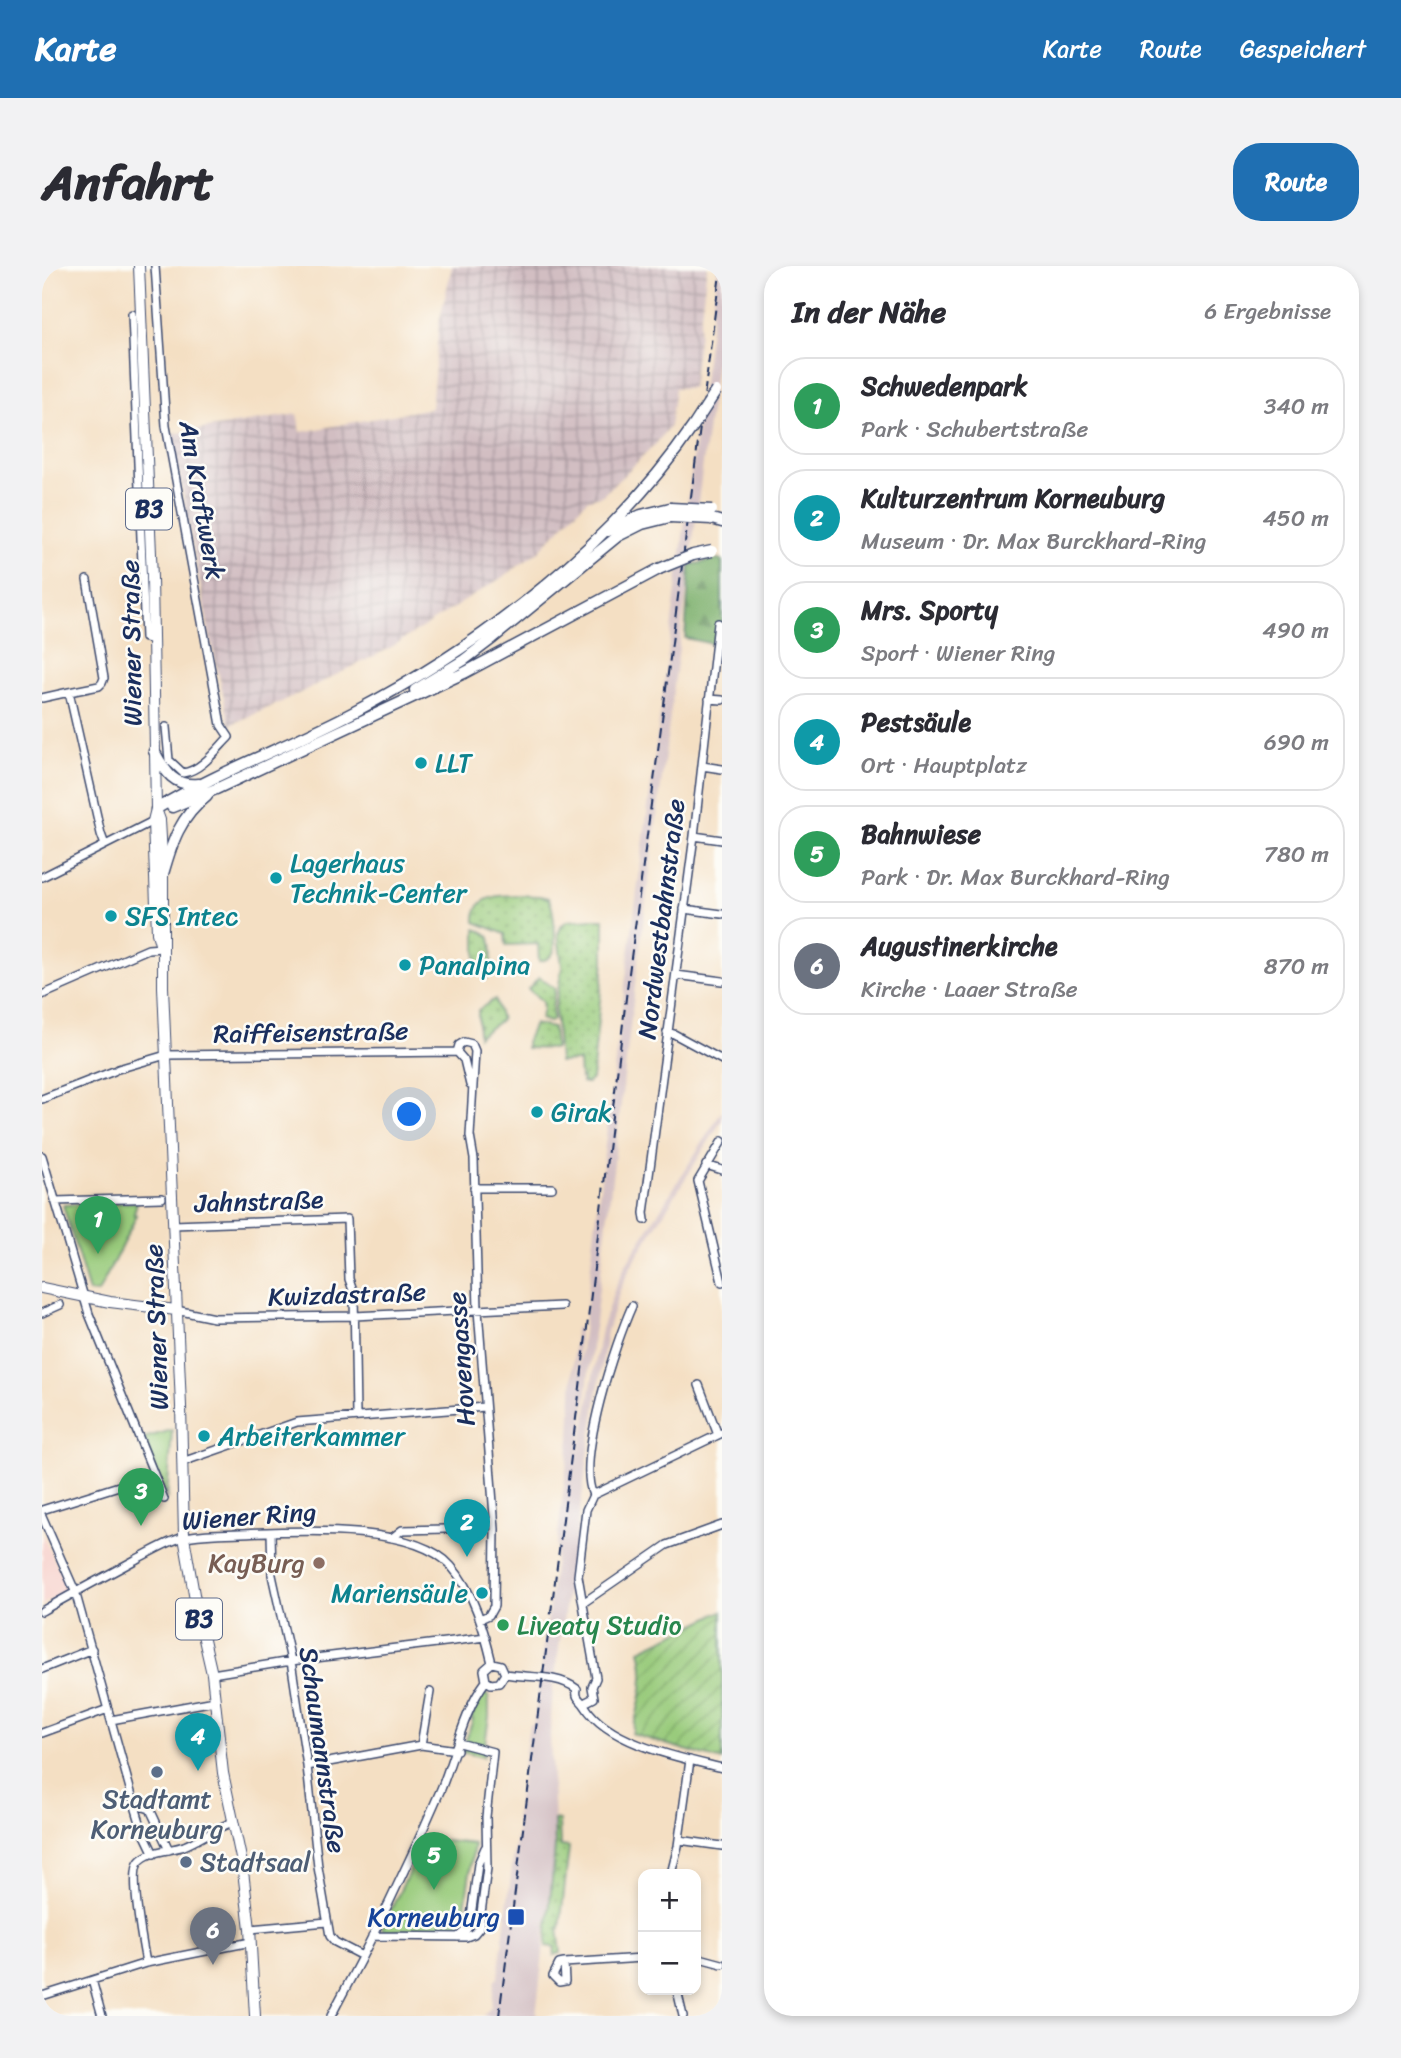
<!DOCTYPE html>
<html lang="de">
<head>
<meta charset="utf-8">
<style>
	:root { --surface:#fff; --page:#f2f2f3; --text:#2b2b33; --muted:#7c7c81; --line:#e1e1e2; --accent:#1f6fb2 }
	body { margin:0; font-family:Sriracha,sans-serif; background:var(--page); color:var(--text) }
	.controls { position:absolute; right:21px; bottom:21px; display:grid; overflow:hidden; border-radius:14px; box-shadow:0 4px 10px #0003 }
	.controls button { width:63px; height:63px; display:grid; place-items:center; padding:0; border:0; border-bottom:2px solid var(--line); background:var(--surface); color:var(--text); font:35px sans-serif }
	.you { position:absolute; left:368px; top:849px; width:24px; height:24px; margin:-18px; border:5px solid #fff; border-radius:50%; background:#1a73e8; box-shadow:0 0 0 10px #1a73e833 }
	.badge { display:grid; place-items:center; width:46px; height:46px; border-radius:50%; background:var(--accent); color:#fff; font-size:23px; font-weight:700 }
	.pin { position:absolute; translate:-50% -58px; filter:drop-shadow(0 2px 4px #0008) }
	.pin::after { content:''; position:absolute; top:37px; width:24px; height:21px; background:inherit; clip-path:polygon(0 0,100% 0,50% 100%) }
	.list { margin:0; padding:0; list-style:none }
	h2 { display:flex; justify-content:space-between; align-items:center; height:91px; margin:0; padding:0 28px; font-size:30px }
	h2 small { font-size:23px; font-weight:400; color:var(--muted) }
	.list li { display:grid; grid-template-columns:46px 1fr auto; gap:21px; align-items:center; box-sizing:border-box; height:98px; margin:0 14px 14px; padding:0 14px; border:2px solid var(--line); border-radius:28px }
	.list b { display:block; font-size:26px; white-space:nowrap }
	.list p { margin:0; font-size:23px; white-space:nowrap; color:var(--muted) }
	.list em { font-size:23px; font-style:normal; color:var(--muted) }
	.map { position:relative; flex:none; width:680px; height:1750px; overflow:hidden; border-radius:28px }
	header { display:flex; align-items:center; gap:42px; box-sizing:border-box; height:98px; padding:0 35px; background:var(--accent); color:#fff }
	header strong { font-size:33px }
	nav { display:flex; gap:38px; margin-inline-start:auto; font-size:24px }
	.intro { display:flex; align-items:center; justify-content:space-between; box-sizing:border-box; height:168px; padding:0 42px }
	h1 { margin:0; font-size:49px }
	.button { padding:18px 32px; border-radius:28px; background:var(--accent); color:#fff; font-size:24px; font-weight:700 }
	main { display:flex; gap:42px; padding:0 42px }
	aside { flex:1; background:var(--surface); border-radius:28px; box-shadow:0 4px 10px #0003 }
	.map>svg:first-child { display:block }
	.built { fill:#f7d0cb }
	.industrial { fill:url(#industrial-grid) }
	.railway { fill:#d2bec2 }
	.grass { fill:url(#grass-dots); stroke:#5a7d6c; stroke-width:2 }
	.forest { fill:url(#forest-firs); stroke:#4a6f64; stroke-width:2 }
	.park { fill:#99cb7b; stroke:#5a7d6c; stroke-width:2 }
	.garden { fill:url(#garden-furrows); stroke:#5a7d6c; stroke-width:2 }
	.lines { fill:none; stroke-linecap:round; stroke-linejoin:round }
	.minor-casing { stroke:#3c496d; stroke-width:10 }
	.major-casing { stroke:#3c496d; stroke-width:12 }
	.highway-casing { stroke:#3c496d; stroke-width:13 }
	.minor { stroke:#fff; stroke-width:7 }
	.major { stroke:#fff; stroke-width:10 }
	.highway { stroke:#fff; stroke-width:10 }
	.rail { stroke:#1b2f5e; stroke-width:2; stroke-dasharray:10 5; stroke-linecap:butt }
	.highway-bridge-casing { stroke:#3c496d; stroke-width:13; stroke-linecap:butt }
	.highway-bridge { stroke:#fff; stroke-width:10 }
	.culture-dot { fill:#0f9aa8; stroke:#fdfcf7; stroke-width:2.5 }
	.education-dot { fill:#8d6e63; stroke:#fdfcf7; stroke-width:2.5 }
	.leisure-dot { fill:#2e9e5b; stroke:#fdfcf7; stroke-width:2.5 }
	.service-dot { fill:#5c6f8a; stroke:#fdfcf7; stroke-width:2.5 }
	.transit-dot { fill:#1a4fb4; stroke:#fdfcf7; stroke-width:2.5 }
	.labels { text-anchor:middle; stroke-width:5; stroke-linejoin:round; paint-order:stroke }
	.shield { fill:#fdfcf7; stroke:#5f6c8c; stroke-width:2 }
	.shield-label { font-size:24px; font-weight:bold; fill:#1b2f5e }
	.street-label { font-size:26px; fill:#1b2f5e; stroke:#fdfcf7 }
	.culture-label { font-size:26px; fill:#0d838f; stroke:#fdfcf7; text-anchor:start }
	.education-label { font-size:26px; fill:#785e54; stroke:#fdfcf7; text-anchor:end }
	.leisure-label { font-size:26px; fill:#27864d; stroke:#fdfcf7; text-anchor:start }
	.service-label { font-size:26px; fill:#4e5e75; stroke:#fdfcf7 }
	.transit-label { font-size:26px; fill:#164399; stroke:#fdfcf7; text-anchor:end }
</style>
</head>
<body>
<header>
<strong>Karte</strong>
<nav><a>Karte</a><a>Route</a><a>Gespeichert</a></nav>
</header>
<div class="intro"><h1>Anfahrt</h1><a class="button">Route</a></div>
<main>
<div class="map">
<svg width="680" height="1750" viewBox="0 0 680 1750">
	<defs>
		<pattern id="industrial-grid" width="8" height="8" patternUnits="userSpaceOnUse" patternTransform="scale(1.75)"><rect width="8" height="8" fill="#d2bec2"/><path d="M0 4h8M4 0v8" fill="none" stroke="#aa9ba1"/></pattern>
		<pattern id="grass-dots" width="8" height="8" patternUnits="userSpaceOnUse" patternTransform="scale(1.75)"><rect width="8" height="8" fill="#99cb7b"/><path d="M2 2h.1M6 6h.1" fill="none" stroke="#7ca568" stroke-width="1.8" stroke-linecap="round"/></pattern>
		<pattern id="forest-firs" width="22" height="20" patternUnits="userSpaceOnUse" patternTransform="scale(1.75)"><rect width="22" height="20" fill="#7aaf6b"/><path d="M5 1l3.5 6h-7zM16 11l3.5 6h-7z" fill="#638f5b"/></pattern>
		<pattern id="garden-furrows" width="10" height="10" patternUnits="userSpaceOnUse" patternTransform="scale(1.75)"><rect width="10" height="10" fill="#99cb7b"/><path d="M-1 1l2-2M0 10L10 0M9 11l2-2" fill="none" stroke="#7ca568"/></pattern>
	</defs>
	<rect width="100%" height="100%" fill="#fdfcf7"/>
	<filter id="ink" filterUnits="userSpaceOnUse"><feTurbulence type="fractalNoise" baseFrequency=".0143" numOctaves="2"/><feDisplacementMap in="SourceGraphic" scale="14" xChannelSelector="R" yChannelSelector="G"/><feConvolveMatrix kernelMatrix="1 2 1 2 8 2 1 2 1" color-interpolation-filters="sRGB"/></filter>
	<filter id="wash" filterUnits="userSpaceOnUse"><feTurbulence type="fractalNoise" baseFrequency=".00686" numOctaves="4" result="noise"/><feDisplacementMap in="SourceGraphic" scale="28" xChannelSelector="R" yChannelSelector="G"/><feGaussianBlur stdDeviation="1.57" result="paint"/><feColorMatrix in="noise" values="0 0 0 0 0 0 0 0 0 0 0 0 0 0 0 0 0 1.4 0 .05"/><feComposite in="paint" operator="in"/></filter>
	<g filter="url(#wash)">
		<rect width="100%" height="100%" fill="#f4dfc3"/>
		<path class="built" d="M0,1268L26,1323L0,1339Z"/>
		<path class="industrial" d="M410,0H665L650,122H633L628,160L613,179L561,229L545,234L497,285L464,309L346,383L244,434L188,459L167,365L130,168L255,148L259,166L389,142L397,58Z"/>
		<path class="railway" d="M676,0H680V52L594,711L537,1191L559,1063L573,1022L584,998L680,845V854L589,1000L578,1024L565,1065L511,1422L508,1469L513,1580L494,1750H441L449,1741L453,1713L456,1712L476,1555L473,1554L487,1459H491L497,1420L528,1173L533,1062H537L535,1117L570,820Z"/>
		<path class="grass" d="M497,630L506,632C512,639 515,678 511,687C508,693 503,694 497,695L496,678L464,679L463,668L433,656C431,622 473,630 497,630Z
			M551,653H562V695L550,813L546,817H540V812H538L537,795L517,796L513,743L520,701L516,668L520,659L526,655Z
			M434,663C439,665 445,666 448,672C451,682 450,704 445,712L434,693Z
			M497,711L513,723L510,742L511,753L508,756L498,753L501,744L500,735L486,723Z
			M453,733L459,754L436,770V744Z
			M492,758L511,762L513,783L484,782V776Z
			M512,1554L517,1555L518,1580L527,1581L518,1662H516L519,1687L512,1689L513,1681L504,1680L513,1580Z"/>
		<path class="forest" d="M675,293L680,294V380L643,372L648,299Z"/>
		<path class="park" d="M95,936L92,948L95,949L56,1027L47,1026L21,939Z
			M130,1164L125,1233L102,1172Z
			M441,1426L447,1431V1451L441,1491L420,1486L431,1453L429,1452Z
			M383,1573L432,1578L421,1655L412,1664H341L340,1662Z"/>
		<path class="garden" d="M680,1345V1495L590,1468C597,1438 606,1414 598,1384Z"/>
	</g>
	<g filter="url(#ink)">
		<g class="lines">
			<defs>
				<path id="minor" d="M113,0L124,160L179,459L187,471C175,483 159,505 141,507L127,494L124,461
					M90,48L103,372L110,374
					M27,426L57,420L60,417L62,412L45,314
					M0,432L27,426L59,568L63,579
					M667,433L680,434
					M660,500L680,503
					M652,570L680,574
					M0,611L111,555
					M642,643L680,648
					M634,709L680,715
					M0,729L106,683L120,682
					M625,766L632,768L680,794
					M415,786L417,779L422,776L430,778L433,785L428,870L432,893L436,1044L453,1263L452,1340L447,1349L438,1353
					M76,803L124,789L415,786L422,794L428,819
					M0,833L72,805
					M680,875L656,915L680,1016
					M0,890L47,1048L122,1233
					M664,899L680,904
					M432,922H510
					M13,935L120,932
					M603,954L602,947L652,570L676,357
					M131,959L305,953L307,1013L312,1027L314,1150
					M134,1044L172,1052L312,1050L520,1040
					M0,1047L18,1039
					M657,1119L676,1169
					M140,1196L255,1156L443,1141
					M551,1229C534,1193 574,1076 590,1040
					M551,1229L680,1167
					M0,1244L112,1209
					M0,1250L33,1325L90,1530L100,1563L112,1588
					M229,1266L230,1309L249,1395L265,1500L276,1601L288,1670L293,1676L320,1690
					M350,1272L360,1264L404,1263
					M541,1337L625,1279L680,1259
					M0,1345C31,1327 62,1311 93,1294C107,1287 121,1278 136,1273C155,1267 179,1268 199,1267C252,1265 371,1257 409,1300C432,1326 442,1364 450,1397
					M450,1397L459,1399L463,1408
					M0,1403L50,1383
					M170,1408L249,1395L444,1371
					M463,1408C487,1412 515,1408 535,1423
					M444,1415L449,1418L457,1417L463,1408
					M444,1415L442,1404L450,1397
					M535,1423C533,1433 539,1433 543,1440C566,1478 639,1492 680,1502
					M542,1437L552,1432L550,1421L554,1412L536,1310L544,1244L551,1229
					M69,1454L173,1435
					M0,1467L66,1443
					M379,1479L388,1426
					M265,1500L379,1479L415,1484
					M92,1538L108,1543L127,1584
					M637,1574L680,1580
					M629,1608L636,1580L648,1494
					M208,1663L285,1656
					M330,1670L424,1671L432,1668L437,1662L445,1602L444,1551L451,1486L417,1477
					M416,1671L425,1663L428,1658L436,1598L443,1582
					M654,1691L680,1698
					M104,1697C101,1680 87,1607 97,1596C107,1584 129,1585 142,1580C159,1573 173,1562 191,1556
					M522,1697L523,1715L517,1716L511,1710L517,1698L522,1697L601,1692
					M50,1714L60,1750
					M635,1724L641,1750
					M0,1730L104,1697L209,1676
					M289,1750C329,1676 366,1600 399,1523C413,1489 422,1444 444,1415"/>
				<path id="major" d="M97,0L110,312L114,543L111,555L115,667L118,678
					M114,543L118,554L121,608V721L139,1140L142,1271L153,1334L170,1408L181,1507L200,1597L208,1663L213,1750
					M0,1022L68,1036L134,1044"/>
				<path id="highway" d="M670,253L680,256
					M566,265L599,249L628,242
					M373,424L422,394L451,372L576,270L600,258L628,251
					M112,485C123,505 131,521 157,518
					M130,541L174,523L422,407L617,303
					M114,543C177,505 248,480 314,445C442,378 570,279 652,159
					M121,608C130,576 138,551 165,530"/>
			</defs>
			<use href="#minor" class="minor-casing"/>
			<use href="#major" class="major-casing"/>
			<use href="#highway" class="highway-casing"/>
			<use href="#minor" class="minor"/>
			<use href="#major" class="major"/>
			<use href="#highway" class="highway"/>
			<path class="rail" d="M457,1750L538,1121L586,715L679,0"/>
			<defs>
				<path id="highway-bridge" d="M652,159L674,125
					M628,242L670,244
					M628,251L670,253
					M617,303L651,289L670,285"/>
			</defs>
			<use href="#highway-bridge" class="highway-bridge-casing"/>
			<use href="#highway-bridge" class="highway-bridge"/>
		</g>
	</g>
	<g class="culture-dot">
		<circle cx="379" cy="497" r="7"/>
		<circle cx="234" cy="612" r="7"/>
		<circle cx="69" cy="650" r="7"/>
		<circle cx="363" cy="699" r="7"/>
		<circle cx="495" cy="846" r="7"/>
		<circle cx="162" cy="1170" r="7"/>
		<circle cx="440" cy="1327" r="7"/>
	</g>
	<circle class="education-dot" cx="277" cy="1297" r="7"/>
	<circle class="leisure-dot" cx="461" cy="1359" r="7"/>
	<g class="service-dot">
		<circle cx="115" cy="1506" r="7"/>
		<circle cx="144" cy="1596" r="7"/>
	</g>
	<rect class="transit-dot" x="465" y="1642" width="18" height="18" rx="3.5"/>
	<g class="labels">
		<g class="shield">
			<rect x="84" y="222.5" width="46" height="41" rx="5"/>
			<rect x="134" y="1332.5" width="46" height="41" rx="5"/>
		</g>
		<g class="shield-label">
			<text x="107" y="251">B3</text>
			<text x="157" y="1361">B3</text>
		</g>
		<g class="street-label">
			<text transform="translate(160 234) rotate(80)" y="9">Am Kraftwerk</text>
			<text transform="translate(89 377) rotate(-91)" y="9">Wiener Straße</text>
			<text transform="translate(619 653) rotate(-83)" y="9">Nordwestbahnstraße</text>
			<text transform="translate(269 766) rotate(-1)" y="9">Raiffeisenstraße</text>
			<text transform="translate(217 935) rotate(-2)" y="9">Jahnstraße</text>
			<text transform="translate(305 1028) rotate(-2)" y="9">Kwizdastraße</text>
			<text transform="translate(114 1061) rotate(-92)" y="9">Wiener Straße</text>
			<text transform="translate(419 1093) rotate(-94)" y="9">Hovengasse</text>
			<text transform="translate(207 1250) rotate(-4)" y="9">Wiener Ring</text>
			<text transform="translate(281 1484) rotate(82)" y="9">Schaumannstraße</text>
		</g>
		<g class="culture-label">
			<text x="393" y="506">LLT</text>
			<text x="248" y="606">Lagerhaus<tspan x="248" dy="30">Technik-Center</tspan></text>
			<text x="83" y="659">SFS Intec</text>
			<text x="377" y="708">Panalpina</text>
			<text x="509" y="855">Girak</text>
			<text x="176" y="1179">Arbeiterkammer</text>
			<text x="426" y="1336" text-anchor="end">Mariensäule</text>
		</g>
		<g class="education-label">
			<text x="263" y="1306">KayBurg</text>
		</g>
		<g class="leisure-label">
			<text x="475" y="1368">Liveaty Studio</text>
		</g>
		<g class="service-label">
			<text x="115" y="1542">Stadtamt<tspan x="115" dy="30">Korneuburg</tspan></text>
			<text x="158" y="1605" text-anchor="start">Stadtsaal</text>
		</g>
		<g class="transit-label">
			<text x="458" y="1660">Korneuburg</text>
		</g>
	</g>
</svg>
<div class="controls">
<button>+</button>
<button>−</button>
</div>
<div class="you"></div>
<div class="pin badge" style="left:56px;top:988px;background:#2e9e5b">1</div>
<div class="pin badge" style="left:425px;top:1291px;background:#0f9aa8">2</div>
<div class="pin badge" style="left:99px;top:1260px;background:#2e9e5b">3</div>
<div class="pin badge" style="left:156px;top:1505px;background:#0f9aa8">4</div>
<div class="pin badge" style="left:392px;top:1624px;background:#2e9e5b">5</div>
<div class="pin badge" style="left:171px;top:1699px;background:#6b7280">6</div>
</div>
<aside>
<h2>In der Nähe<small>6 Ergebnisse</small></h2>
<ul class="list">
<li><span class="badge" style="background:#2e9e5b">1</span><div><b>Schwedenpark</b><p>Park · Schubertstraße</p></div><em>340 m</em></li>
<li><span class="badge" style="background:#0f9aa8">2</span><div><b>Kulturzentrum Korneuburg</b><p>Museum · Dr. Max Burckhard-Ring</p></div><em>450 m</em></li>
<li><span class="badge" style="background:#2e9e5b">3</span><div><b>Mrs. Sporty</b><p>Sport · Wiener Ring</p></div><em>490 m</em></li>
<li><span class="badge" style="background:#0f9aa8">4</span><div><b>Pestsäule</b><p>Ort · Hauptplatz</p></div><em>690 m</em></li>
<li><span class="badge" style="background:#2e9e5b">5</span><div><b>Bahnwiese</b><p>Park · Dr. Max Burckhard-Ring</p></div><em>780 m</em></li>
<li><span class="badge" style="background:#6b7280">6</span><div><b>Augustinerkirche</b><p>Kirche · Laaer Straße</p></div><em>870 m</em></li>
</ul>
</aside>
</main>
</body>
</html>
